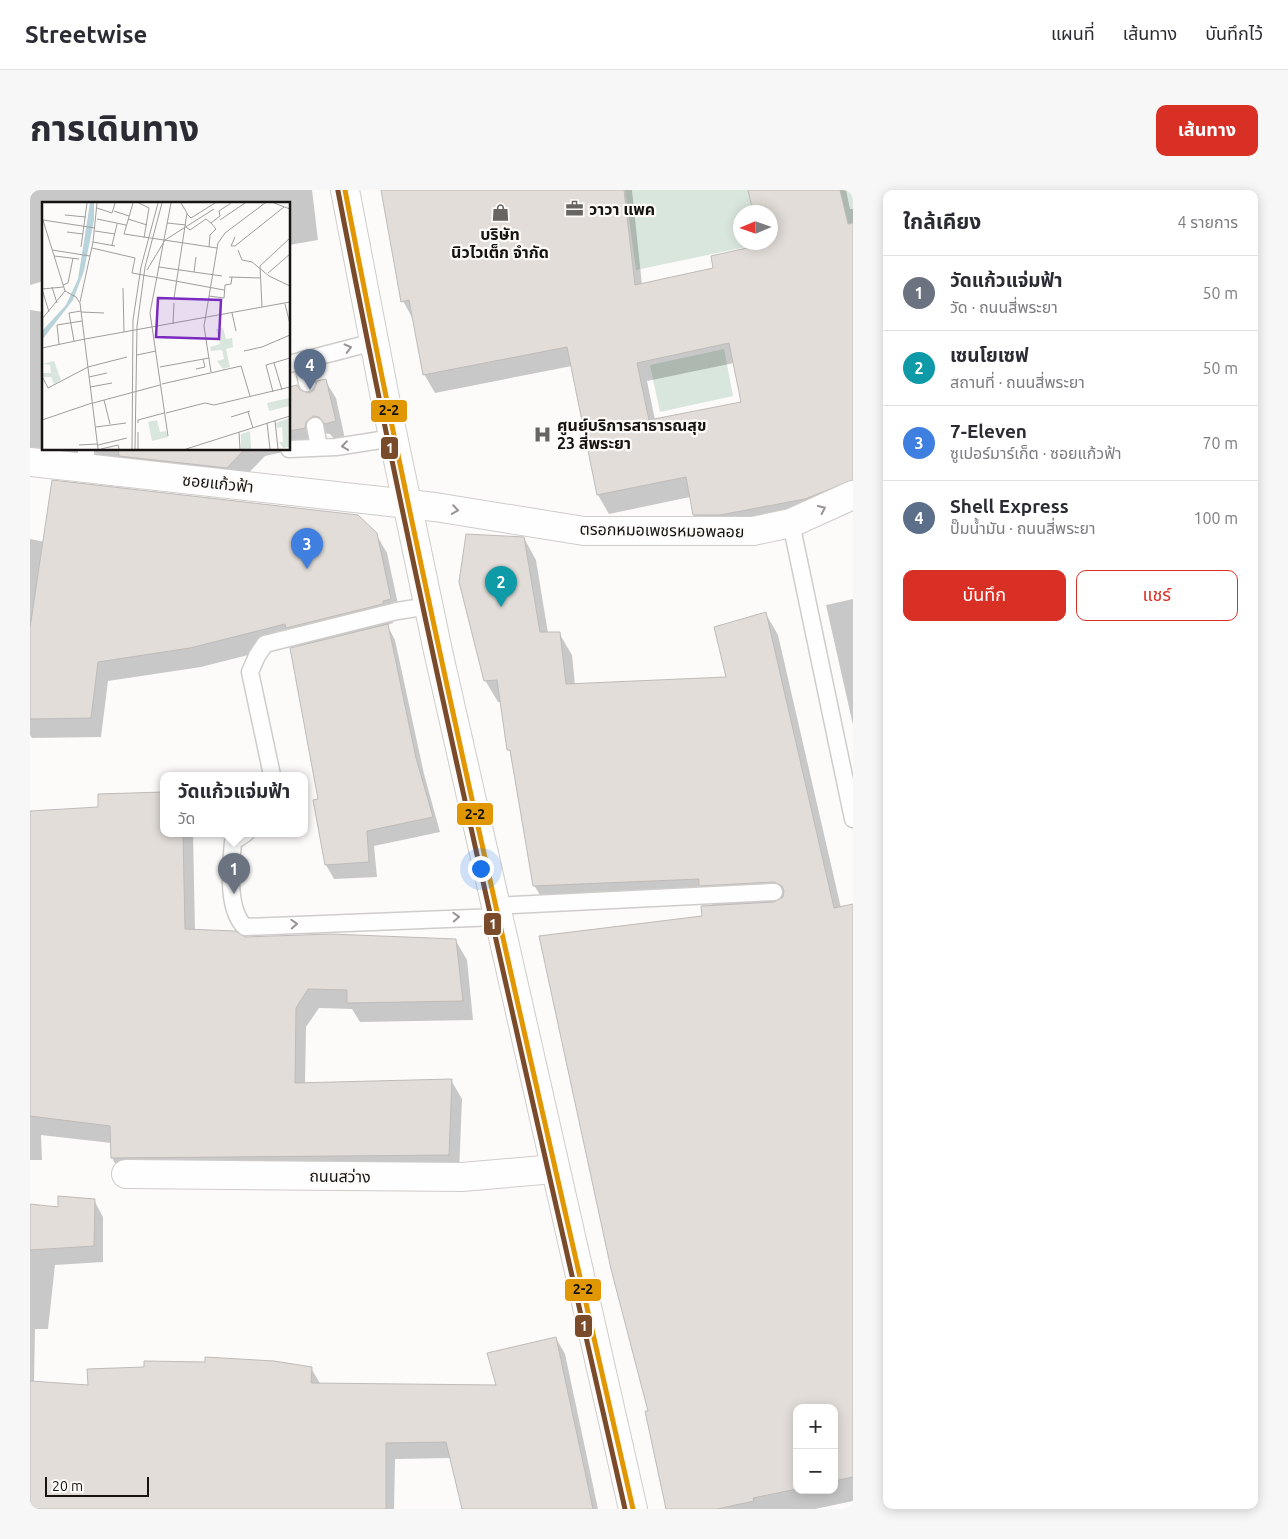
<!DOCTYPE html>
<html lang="th">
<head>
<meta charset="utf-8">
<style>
	:root { --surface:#fff; --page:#f7f7f7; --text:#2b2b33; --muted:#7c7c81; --line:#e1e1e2; --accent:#d93025 }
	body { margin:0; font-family:Ubuntu,"Noto Sans Thai",sans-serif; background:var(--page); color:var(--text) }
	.controls { position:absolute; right:15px; bottom:15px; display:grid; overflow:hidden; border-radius:10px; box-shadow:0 2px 12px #0003 }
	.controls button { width:45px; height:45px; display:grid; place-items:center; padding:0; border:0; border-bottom:1px solid var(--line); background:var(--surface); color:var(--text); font:25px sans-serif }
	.compass { position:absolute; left:703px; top:15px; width:45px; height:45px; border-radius:50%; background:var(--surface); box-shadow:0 2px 12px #0003; rotate:268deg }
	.scale { position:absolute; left:15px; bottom:12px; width:104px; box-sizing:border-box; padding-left:5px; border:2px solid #171310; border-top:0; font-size:14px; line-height:18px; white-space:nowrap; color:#171310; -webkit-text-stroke:4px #fdfbf9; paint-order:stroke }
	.you { position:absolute; left:450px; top:678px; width:18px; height:18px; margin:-12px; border:4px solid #fff; border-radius:50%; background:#1a73e8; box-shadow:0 0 0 8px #1a73e833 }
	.badge { display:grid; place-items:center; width:32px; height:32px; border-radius:50%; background:var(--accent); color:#fff; font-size:16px; font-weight:700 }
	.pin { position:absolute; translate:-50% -41px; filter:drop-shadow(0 1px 2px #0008) }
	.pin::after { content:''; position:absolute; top:26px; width:18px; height:15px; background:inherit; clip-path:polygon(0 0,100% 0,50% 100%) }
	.popup { position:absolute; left:130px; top:582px; width:148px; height:65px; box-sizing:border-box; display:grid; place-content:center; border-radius:10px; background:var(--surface); filter:drop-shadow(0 1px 4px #0005); font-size:16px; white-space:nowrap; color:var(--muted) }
	.popup b { font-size:19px; color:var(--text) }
	.popup::after { content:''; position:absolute; left:50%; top:100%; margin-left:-10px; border:10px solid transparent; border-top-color:var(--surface) }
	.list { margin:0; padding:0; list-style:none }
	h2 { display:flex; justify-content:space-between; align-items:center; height:65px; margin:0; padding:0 20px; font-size:21px }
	h2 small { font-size:16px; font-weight:400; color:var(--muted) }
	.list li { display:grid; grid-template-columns:32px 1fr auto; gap:15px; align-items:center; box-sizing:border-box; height:75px; padding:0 20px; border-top:1px solid var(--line) }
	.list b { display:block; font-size:19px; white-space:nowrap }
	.list p { margin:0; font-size:16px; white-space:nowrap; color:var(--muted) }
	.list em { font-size:16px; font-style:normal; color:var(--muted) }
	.actions { display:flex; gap:10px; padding:15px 20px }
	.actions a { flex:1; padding:11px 0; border:1px solid var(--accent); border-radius:10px; text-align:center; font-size:18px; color:var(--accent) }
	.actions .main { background:var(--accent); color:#fff }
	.map { position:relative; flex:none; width:823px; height:1319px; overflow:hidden; border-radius:10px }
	header { display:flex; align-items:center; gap:30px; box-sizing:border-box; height:70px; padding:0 25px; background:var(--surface); border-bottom:1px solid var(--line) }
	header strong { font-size:24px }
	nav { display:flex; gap:28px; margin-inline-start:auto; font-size:18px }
	.intro { display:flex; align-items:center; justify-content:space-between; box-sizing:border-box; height:120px; padding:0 30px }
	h1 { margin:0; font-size:35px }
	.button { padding:12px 22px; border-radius:10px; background:var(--accent); color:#fff; font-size:18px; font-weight:700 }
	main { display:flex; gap:30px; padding:0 30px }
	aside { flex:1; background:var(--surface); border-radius:10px; box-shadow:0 2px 12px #0003 }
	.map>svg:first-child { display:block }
	.green { fill:#d9e6dd }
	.shadow { fill:#0003; fill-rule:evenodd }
	.building { fill:#e2ddd8; stroke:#bebbb9; fill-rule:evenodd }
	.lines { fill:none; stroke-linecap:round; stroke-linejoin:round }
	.lane-casing { stroke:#cfcdca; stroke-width:19 }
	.street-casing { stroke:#cfcdca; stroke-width:30 }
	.secondary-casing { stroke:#cfcdca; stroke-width:30 }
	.lane { stroke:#fffefe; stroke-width:16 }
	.street { stroke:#fffefe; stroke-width:28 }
	.secondary { stroke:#fffefe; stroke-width:28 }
	.bus-1-casing { stroke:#fdfbf9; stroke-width:9 }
	.bus-2-casing { stroke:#fdfbf9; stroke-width:9 }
	.bus-1 { stroke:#e19702; stroke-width:5 }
	.bus-2 { stroke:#7a4b2a; stroke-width:5 }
	.oneway { stroke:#979493 }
	.labels { text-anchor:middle; stroke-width:4.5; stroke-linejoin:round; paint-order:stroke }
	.poi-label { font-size:16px; font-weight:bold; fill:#171310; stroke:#fdfbf9; text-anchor:start }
	.street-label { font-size:16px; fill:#171310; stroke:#fdfbf9 }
	.inset-road { fill:none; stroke:#a09e9c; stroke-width:1 }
	.view { fill:#7b2cbf; fill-opacity:0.15; stroke:#7b2cbf; stroke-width:2.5 }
	.inset-edge { fill:none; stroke:#171310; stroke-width:2.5 }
	.line-badge { stroke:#fdfbf9; stroke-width:2 }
	.badge-label { font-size:14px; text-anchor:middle; font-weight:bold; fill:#fff }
	.pale-badge-label { font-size:14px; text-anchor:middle; font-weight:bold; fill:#111 }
</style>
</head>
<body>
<header>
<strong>Streetwise</strong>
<nav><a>แผนที่</a><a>เส้นทาง</a><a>บันทึกไว้</a></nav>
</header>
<div class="intro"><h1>การเดินทาง</h1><a class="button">เส้นทาง</a></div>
<main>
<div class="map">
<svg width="823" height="1319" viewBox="0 0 823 1319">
	<rect width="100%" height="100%" fill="#fcfbfa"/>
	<path class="green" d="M595,0H823V33L741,51V22H711V52L735,53L606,80Z
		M694,159L703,206L630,222L620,175Z"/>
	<path class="shadow" d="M0,0H282L288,50L259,55V14H14V91L0,95Z
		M353,0H602L612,95L685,79L741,52V22H724L719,0H816L820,19H823V303L675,344L664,325L660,307L579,324L568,305L542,176L405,203L394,184L384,131L373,111ZM704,173L713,213L625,230L617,191Z
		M0,120L14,122V259H259V198L267,196L269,201L279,204L295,190L306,208L315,249L306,251L300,244L293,243L285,255L235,266L207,295L0,265Z
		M346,344L357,363L371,428L363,430V433L357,435L365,450L394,584L410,642L344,656L347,687L304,689L296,675L290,610L266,453L171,477L78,491L71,547L2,548L0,545V349L15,352Z
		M494,348L506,370L518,443H529L542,465L545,495L697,488L736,424L748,445L811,718L823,716V1311L785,1319H638L619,1222L673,727L683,716L679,710L517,717L504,695L471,512H468L455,490ZM767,1218H804V1300H767Z
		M823,409V535L796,415Z
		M0,622L134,643H163L165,741L215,748L426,751L437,770L443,830L330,832L322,819L289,818L276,837L275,894L421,890L432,909L429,984L93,987L82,968L81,953L11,945L12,970H0Z
		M64,1010L73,1027V1072L25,1075L18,1139H5L4,1192L59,1196L281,1178L291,1195L467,1196L526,1148L535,1164L568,1319H433L421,1268L365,1269L364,1319H0V1015L29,1018Z"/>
	<path class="building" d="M351,0H594L605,95L683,78L681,66L730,55L729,52H740V22H723L718,0H810L818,34L823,33V290L775,309L690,325H663L656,287L567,305L537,157L393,185L379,110L371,112ZM699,153L711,212L619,230L607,173Z
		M296,189L306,231L295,234L289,227L283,226L276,232L275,238L259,241V197L267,195L270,200L279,203L284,200L287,191Z
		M88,259H215L197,278L89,266Z
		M22,290L328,325L347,343L361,409L353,411V414L256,438L255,434L160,458L68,472L61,528L0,529V438Z
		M436,344L494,347L510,442H530L536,494L696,487L684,437L736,422L804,718L823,714V1287L804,1291V1218H767V1299L723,1308L724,1311L687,1319H636L615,1221H618L581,1079L509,746L672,726L671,716L744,712L753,707L754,701L752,696L744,692L669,696V689L503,696L480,560H477L467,490L454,491L429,392Z
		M358,434L386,568L403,627L337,641L339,672L295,675L283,610L288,609L260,458Z
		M134,602V643H153L155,739L205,741L215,747L300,744L426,749L433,811L317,813V800L278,799L266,818L265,893L422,889L419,965L81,968L80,936L0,926V621L68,617V604Z
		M28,1006L65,1009L64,1056L0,1060V1014L28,1017Z
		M526,1147L563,1319H432L416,1252L356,1253V1319H0V1191L58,1195L57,1179L114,1177V1171L175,1172V1167L244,1171L282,1177L281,1193L466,1195L457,1163Z"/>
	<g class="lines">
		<defs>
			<path id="lane" d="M272,170L277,193
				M259,174L344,152
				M285,236L289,257
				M56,259V278
				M259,259L306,257L363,248
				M761,333L823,629
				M242,585L220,482L227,466L235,454L367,421L399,416
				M216,643L203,652C201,675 196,719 215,737L467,727
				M465,716L744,702"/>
			<path id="street" d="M0,272L405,317L554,341H723L761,333L823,305
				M96,984L432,987L525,979"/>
			<path id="secondary" d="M315,0L355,208L408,461L603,1319"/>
		</defs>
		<use href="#lane" class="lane-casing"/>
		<use href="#street" class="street-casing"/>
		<use href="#secondary" class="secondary-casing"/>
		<use href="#lane" class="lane"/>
		<use href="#street" class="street"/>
		<use href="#secondary" class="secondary"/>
		<defs>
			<path id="bus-1" d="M315,0C400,442 503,880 603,1319"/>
			<path id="bus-2" d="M308,1C393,443 496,881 595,1319"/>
		</defs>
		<use href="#bus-1" class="bus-1-casing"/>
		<use href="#bus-2" class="bus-2-casing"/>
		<use href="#bus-1" class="bus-1"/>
		<use href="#bus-2" class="bus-2"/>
	</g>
	<defs><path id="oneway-chevron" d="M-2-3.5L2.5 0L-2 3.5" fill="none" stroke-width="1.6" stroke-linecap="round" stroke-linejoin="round" transform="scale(1.25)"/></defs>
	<g class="oneway">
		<use href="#oneway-chevron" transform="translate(318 158) rotate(-14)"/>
		<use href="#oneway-chevron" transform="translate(315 256) rotate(172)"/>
		<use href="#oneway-chevron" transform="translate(792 319) rotate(-25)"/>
		<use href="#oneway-chevron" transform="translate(425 320) rotate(9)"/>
		<use href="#oneway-chevron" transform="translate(426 727) rotate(-3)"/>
		<use href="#oneway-chevron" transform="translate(264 734) rotate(-3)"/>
	</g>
	<defs>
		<symbol id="office-bare" viewBox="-9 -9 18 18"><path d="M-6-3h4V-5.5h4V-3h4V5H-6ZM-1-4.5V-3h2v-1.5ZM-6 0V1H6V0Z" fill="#676462" stroke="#fdfbf9" stroke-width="2.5" paint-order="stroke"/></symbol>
		<symbol id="shop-bare" viewBox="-9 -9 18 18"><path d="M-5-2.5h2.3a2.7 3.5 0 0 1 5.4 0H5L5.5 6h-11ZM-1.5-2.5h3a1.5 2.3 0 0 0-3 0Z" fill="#676462" stroke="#fdfbf9" stroke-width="2.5" paint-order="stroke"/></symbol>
		<symbol id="hospital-bare" viewBox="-9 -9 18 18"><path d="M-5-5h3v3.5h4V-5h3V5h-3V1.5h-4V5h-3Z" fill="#676462" stroke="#fdfbf9" stroke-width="2.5" paint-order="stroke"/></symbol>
	</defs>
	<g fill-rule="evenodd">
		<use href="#office-bare" x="532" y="6" width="25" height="25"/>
		<use href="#shop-bare" x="458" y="10" width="25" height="25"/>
		<use href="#hospital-bare" x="500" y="232" width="25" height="25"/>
	</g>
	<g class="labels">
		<g class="poi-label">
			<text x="559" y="25">วาวา แพค</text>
			<text x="470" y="50" text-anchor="middle">บริษัท<tspan x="470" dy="18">นิวไวเต็ก จำกัด</tspan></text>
			<text x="527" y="241">ศูนย์บริการสาธารณสุข<tspan x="527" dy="18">23 สี่พระยา</tspan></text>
		</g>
		<g class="street-label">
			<text transform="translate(188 293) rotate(6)" y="6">ซอยแก้วฟ้า</text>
			<text transform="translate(632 340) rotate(1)" y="6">ตรอกหมอเพชรหมอพลอย</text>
			<text transform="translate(310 986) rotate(1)" y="6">ถนนสว่าง</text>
		</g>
	</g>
	<g transform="translate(12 12)">
		<rect width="248" height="248" fill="#fcfbfa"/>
		<path d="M181,126L184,137L190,136L191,145L184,147L188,165L181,167L175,159L182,157L180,148L169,149L168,145L178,142L174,127ZM12,159L19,178L12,182L9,175H1V171H9L8,163L0,162ZM247,196V204L227,209L225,201ZM247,216V245L241,246L237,240H241L240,225L235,226L234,221ZM115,218L118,230L124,229L126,235L110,239L106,220ZM208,229L209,247H199V232Z" fill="#d9e6dd"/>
		<path d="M48,1H52V18L42,69L31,98L0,138V129L24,103L36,77Z" fill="#b8d4da"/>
		<path class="inset-road" d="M91,1L82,32L175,46M97,1L107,6L102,36M232,1L248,7M55,6L70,11L73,1M72,9L87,14M145,12L149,16L173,1M23,13L44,15M0,15L23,89L34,95L38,101L56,247M55,17L84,23M86,17L105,23M1,18L53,26M178,18L203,1M125,21L144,23M144,25L148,28L164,17L169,21M53,29L73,32M25,30L41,32M193,35L189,44H193L242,5M51,40L73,44M70,43L75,22M39,45L45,1M167,45L168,33L174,27L169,21L178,14L177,9L189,1M50,46L93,56L90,71L182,88M10,48L48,54M196,48L200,58L210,60L227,74L248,84M12,54L37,57M117,65L180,74M105,68L123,38L172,7M152,70L154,55M226,71L248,52M187,75L218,76M21,83L26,81L31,56M10,85L15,101M81,86L82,130M0,87L7,110M0,87L21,85M167,94L182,96L183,83L189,82L190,75M132,96L145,11L139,1M38,100L51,40L55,1M243,102L248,122M220,105L218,64L248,36M39,110L62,111M190,111L194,129M0,117L23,89M131,122L132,101M43,137L248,100M32,139L27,111L39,109M17,142L15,123L40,119M0,146L43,137M202,149L220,145L248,133M95,153L114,149M232,161L240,188M118,165L167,156M154,167L163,165L161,157M169,170L162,124L176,41L183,31L223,1M0,174L6,186L46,165L85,155M47,175L65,171M120,182L199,164L208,194M48,185L70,181M231,190L224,163L248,156M62,198L68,222M51,201L118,183M206,210L211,226M124,211L163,201L172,203L248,185M189,215L208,209M0,218L50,201M233,219L236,247M96,221V218L122,211M225,221L228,247M54,225L84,221M197,230L198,247M126,234L108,111L129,1M37,243L55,242M56,243L85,236M59,247L76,243L77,247M90,247L91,118L99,65L116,1M93,247L95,124L103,65L120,1M96,247V230M144,247L248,214"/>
		<path class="view" d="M116,96L179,98L177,137L114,135Z"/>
		<rect width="248" height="248" class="inset-edge"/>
	</g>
	<g class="line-badge">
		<rect x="340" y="209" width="38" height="24" rx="5" fill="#e19702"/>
		<rect x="350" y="246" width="19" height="24" rx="5" fill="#7a4b2a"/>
		<rect x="426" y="612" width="38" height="24" rx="5" fill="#e19702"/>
		<rect x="453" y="722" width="19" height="24" rx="5" fill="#7a4b2a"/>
		<rect x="534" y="1088" width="38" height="24" rx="5" fill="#e19702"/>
		<rect x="544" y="1124" width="19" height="24" rx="5" fill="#7a4b2a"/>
	</g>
	<g class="badge-label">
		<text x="360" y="263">1</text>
		<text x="463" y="739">1</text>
		<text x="554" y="1141">1</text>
	</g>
	<g class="pale-badge-label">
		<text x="359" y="225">2-2</text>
		<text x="445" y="629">2-2</text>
		<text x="553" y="1104">2-2</text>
	</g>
</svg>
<div class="controls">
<button>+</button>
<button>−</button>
</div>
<svg class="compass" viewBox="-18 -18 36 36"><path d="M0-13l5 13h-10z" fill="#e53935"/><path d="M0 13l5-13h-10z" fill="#7c7c81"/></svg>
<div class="scale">20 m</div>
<div class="you"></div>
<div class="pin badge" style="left:204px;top:704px;background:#6b7280">1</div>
<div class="popup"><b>วัดแก้วแจ่มฟ้า</b>วัด</div>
<div class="pin badge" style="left:471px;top:417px;background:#0f9aa8">2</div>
<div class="pin badge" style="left:277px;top:379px;background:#3f7fe0">3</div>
<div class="pin badge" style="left:280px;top:200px;background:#5c6f8a">4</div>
</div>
<aside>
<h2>ใกล้เคียง<small>4 รายการ</small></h2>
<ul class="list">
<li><span class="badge" style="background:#6b7280">1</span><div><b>วัดแก้วแจ่มฟ้า</b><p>วัด · ถนนสี่พระยา</p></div><em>50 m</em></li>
<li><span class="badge" style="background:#0f9aa8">2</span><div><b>เซนโยเซฟ</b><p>สถานที่ · ถนนสี่พระยา</p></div><em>50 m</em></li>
<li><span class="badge" style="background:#3f7fe0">3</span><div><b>7-Eleven</b><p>ซูเปอร์มาร์เก็ต · ซอยแก้วฟ้า</p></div><em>70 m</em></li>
<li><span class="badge" style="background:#5c6f8a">4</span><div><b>Shell Express</b><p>ปั๊มน้ำมัน · ถนนสี่พระยา</p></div><em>100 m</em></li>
</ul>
<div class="actions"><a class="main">บันทึก</a><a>แชร์</a></div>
</aside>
</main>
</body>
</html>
